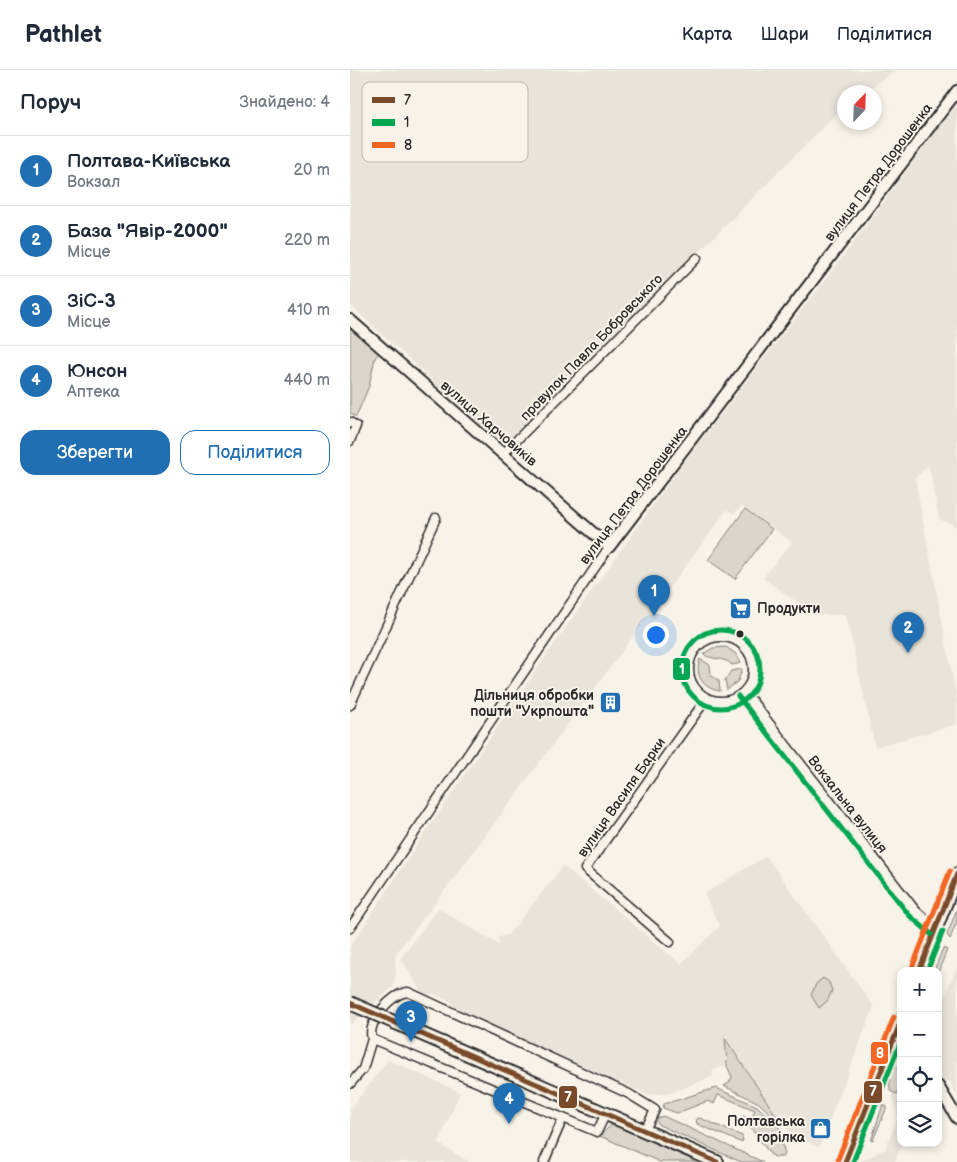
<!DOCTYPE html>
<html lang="uk">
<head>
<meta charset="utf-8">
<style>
	:root { --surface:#fff; --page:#f2f2f3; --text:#1f2937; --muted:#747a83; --line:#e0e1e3; --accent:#1f6fb2 }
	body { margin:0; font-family:"Balsamiq Sans",sans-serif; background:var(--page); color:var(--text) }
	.controls { position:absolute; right:15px; bottom:15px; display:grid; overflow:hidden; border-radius:10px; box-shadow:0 2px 8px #0003 }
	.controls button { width:45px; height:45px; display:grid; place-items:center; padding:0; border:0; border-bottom:1px solid var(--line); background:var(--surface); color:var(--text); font:25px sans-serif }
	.compass { position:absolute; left:487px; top:15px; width:45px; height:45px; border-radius:50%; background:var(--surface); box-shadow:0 2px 8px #0003; rotate:23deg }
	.you { position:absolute; left:305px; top:564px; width:18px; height:18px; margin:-12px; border:4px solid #fff; border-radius:50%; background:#1a73e8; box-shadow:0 0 0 8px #1a73e833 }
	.badge { display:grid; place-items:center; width:32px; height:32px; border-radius:50%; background:var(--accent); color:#fff; font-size:16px; font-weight:700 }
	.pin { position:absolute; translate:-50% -41px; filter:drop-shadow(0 1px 2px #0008) }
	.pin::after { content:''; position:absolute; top:26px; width:18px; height:15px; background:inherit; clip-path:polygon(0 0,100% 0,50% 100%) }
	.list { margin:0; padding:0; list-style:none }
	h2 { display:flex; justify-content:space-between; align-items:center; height:65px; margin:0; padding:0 20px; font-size:21px }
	h2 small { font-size:16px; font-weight:400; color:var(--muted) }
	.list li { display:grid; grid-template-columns:32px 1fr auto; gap:15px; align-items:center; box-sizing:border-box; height:70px; padding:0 20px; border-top:1px solid var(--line) }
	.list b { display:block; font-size:19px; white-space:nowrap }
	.list p { margin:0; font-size:16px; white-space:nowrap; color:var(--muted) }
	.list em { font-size:16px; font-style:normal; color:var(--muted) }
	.actions { display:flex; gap:10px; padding:15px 20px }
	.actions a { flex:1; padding:11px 0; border:1px solid var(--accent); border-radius:15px; text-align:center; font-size:18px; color:var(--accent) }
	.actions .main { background:var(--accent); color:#fff }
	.icon { flex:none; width:28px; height:28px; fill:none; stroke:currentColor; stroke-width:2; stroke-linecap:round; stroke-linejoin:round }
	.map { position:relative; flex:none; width:607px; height:1092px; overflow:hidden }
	header { display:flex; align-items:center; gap:30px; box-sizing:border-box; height:70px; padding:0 25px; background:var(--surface); border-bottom:1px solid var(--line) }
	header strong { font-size:24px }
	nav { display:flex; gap:28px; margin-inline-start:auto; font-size:18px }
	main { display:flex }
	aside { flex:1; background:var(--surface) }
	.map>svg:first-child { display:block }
	.built { fill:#e8e4da }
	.green { fill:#dad6cc; stroke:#82807c }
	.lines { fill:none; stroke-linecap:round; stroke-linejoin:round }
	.minor-casing { stroke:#2b2b2b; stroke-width:11 }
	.tertiary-casing { stroke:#2b2b2b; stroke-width:14 }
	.primary-casing { stroke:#2b2b2b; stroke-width:16 }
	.minor { stroke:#f7f3e8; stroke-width:8 }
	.tertiary { stroke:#f7f3e8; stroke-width:10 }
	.primary { stroke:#f7f3e8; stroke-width:12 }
	.primary-bridge-casing { stroke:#2b2b2b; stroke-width:16; stroke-linecap:butt }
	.primary-bridge { stroke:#f7f3e8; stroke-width:12 }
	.bus-1-casing { stroke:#f7f3e8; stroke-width:9 }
	.bus-2-casing { stroke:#f7f3e8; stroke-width:9 }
	.bus-3-casing { stroke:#f7f3e8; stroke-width:9 }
	.bus-1 { stroke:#7a4b2a; stroke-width:5 }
	.bus-2 { stroke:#00a651; stroke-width:5 }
	.bus-3 { stroke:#f26522; stroke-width:5 }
	.bus-dot { fill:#2b2b2b; stroke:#f7f3e8; stroke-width:2 }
	.labels { text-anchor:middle; stroke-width:4; stroke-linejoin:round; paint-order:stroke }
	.street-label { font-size:14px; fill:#2b2b2b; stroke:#f7f3e8 }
	.poi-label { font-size:14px; font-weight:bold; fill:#2b2b2b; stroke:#f7f3e8; text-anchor:end }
	.key { fill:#f7f3e8; stroke:#bab7af; stroke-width:1 }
	.key-label { font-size:14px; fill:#2b2b2b }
	.line-badge { stroke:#f7f3e8; stroke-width:2 }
	.badge-label { font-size:14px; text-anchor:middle; font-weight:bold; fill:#fff }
</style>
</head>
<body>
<header>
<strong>Pathlet</strong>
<nav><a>Карта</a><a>Шари</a><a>Поділитися</a></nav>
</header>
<main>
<aside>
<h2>Поруч<small>Знайдено: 4</small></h2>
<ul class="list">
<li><span class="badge">1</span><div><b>Полтава-Київська</b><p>Вокзал</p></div><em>20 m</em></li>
<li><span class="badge">2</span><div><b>База &quot;Явір-2000&quot;</b><p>Місце</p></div><em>220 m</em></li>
<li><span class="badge">3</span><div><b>ЗіС-3</b><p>Місце</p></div><em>410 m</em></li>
<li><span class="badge">4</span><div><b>Юнсон</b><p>Аптека</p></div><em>440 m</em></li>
</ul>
<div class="actions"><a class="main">Зберегти</a><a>Поділитися</a></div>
</aside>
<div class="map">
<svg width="607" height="1092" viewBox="0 0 607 1092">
	<rect width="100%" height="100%" fill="#f7f3e8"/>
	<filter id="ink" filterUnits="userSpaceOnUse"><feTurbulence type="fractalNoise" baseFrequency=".02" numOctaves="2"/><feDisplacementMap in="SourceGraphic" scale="10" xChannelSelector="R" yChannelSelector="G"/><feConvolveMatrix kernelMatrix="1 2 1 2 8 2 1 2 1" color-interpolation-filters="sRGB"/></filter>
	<g filter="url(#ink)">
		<path class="built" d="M0,0H546L514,22H494V36L153,379L101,332L80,308L0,235Z
			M607,33V456L589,449L579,395L565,408L607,630V654L525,677L496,545H465L413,508L442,472L392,436L383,444L377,440L83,836L48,881L45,887L46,904L43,917L0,955V877L63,781L197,584L333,393L495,184Z
			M416,786L524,937L469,1077L443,1067L436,1058V1050H429L375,966V996L362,1001L363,1006L322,1023L298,1025L137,953L100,935L102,932L83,924L74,927L51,888L88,838L149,875L148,868L159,864L213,796L331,894L370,856L354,824Z
			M607,896V1026L599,1011H593L588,1004V932L592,933Z
			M38,990L110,1022L88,1073L119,1092H0V1039Z
			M551,994V1073H553L545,1092H509L535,1079L548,1048L539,1012L542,1003Z"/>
		<path class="green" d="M0,255L30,282L25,288L19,316L6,347L0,343Z
			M395,439L422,459L385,509L358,490Z
			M376,577L386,584L391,593L382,595C373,586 363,591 353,584L363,578Z
			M350,589L360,595L361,605L369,611L370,621C353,619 344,605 350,589Z
			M392,599L388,611L377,620L375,610L381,601Z
			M607,839V851L600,869L597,865Z
			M593,878L597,880L588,902L584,901Z
			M473,908L479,912L482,921L477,931L469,938L461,925L466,914Z
			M375,968L429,1050V1052L409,1033L374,1016L379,1013L382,1007L377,996Z
			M551,994V1015L547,1024L540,1021C539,1010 540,999 551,994Z
			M366,1018L407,1036L429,1057L435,1085L433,1087H425L420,1084L392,1046L401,1049L405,1040L368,1025L364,1034L358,1031L327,1043L313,1038L314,1034Z
			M533,1034L537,1037L523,1070L521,1071Z
			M313,1046L413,1092H391L309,1055L305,1049Z
			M350,1048L392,1066L393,1071L390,1072L347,1054L346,1049Z
			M261,1055H264L347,1092H310L250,1066Z"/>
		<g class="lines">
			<defs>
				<path id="minor" d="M0,352L6,356L0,371
					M153,384L347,188
					M339 599a32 32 0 1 1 64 0a32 32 0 1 1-64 0Z
					M394,621L565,840L586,858
					M0,635L86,448
					M0,858L259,477
					M320,872L235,799L357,628
					M0,1014L13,999L22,969
					M256,1043L247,1062L22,969C16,953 41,923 58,922L279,1024L305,1040L295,1060
					M194,1092L213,1048"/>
				<path id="tertiary" d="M0,250L259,477L607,21
					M588,1016L607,1048"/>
				<path id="primary" d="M569,901L607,804
					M46,953L367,1092
					M495,1092L551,950"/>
			</defs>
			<use href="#minor" class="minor-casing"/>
			<use href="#tertiary" class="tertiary-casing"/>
			<use href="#primary" class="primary-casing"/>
			<use href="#minor" class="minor"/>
			<use href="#tertiary" class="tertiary"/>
			<use href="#primary" class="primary"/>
			<defs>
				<path id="primary-bridge" d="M0,933L46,953"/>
			</defs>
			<use href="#primary-bridge" class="primary-bridge-casing"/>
			<use href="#primary-bridge" class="primary-bridge"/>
			<defs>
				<path id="bus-1" d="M569,901L607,804
					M0,933L367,1092
					M495,1092L551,951"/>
				<path id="bus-2" d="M332 599a39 39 0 1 1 78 0a39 39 0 1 1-78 0Z
					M388,626L559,845L581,864
					M577,901L593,861
					M503,1092L551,971"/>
				<path id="bus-3" d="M562,898L600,801
					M488,1089L544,947"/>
			</defs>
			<use href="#bus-1" class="bus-1-casing"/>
			<use href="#bus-2" class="bus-2-casing"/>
			<use href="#bus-3" class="bus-3-casing"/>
			<use href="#bus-1" class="bus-1"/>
			<use href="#bus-2" class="bus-2"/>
			<use href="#bus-3" class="bus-3"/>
		</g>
	</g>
	<defs>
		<symbol id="supermarket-square" viewBox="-11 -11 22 22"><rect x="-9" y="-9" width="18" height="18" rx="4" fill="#1f6fb2" stroke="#f7f3e8"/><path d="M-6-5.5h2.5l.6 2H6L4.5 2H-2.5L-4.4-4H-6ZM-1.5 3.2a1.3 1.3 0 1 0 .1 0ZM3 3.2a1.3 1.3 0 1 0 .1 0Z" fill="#fff"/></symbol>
		<symbol id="building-square" viewBox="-11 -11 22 22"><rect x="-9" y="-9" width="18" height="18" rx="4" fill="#1f6fb2" stroke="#f7f3e8"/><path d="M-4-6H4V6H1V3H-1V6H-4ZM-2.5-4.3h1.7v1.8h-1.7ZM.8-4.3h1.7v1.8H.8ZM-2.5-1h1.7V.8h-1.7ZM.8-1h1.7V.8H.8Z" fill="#fff"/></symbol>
		<symbol id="shop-square" viewBox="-11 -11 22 22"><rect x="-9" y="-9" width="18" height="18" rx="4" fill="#1f6fb2" stroke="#f7f3e8"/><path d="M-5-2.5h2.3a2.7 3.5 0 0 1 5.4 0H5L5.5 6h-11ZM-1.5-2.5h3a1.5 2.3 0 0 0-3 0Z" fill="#fff"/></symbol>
	</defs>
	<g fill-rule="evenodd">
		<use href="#supermarket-square" x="378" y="526" width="25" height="25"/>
		<use href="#building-square" x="248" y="620" width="25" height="25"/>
		<use href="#shop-square" x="458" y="1046" width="25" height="25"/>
	</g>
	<circle class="bus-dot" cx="390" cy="564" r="4.5"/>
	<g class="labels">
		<g class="street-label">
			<text transform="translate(528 102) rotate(-53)" y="5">вулиця Петра Дорошенка</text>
			<text transform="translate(241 277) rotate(-46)" y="5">провулок Павла Бобровського</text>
			<text transform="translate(139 353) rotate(41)" y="5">вулиця Харчовиків</text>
			<text transform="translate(283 425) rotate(-53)" y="5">вулиця Петра Дорошенка</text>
			<text transform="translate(271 727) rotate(-55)" y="5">вулиця Василя Барки</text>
			<text transform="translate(498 734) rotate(52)" y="5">Вокзальна вулиця</text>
		</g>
		<g class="poi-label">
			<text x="407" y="543" text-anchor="start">Продукти</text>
			<text x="244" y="630">Дільниця обробки<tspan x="244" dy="16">пошти "Укрпошта"</tspan></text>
			<text x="455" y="1056">Полтавська<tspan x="455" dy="16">горілка</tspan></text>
		</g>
	</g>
	<rect x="12" y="12" width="166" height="80" rx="8" class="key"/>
	<rect x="22" y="27" width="23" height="6" fill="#7a4b2a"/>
	<rect x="22" y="49" width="23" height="7" fill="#00a651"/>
	<rect x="22" y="72" width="23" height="6" fill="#f26522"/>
	<g class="key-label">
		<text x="54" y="35">7</text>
		<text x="54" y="57">1</text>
		<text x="54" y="80">8</text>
	</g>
	<g class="line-badge">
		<rect x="322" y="587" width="19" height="24" rx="5" fill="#00a651"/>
		<rect x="520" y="971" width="19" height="24" rx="5" fill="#f26522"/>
		<rect x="513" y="1010" width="20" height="24" rx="5" fill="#7a4b2a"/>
		<rect x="208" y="1015" width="20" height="24" rx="5" fill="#7a4b2a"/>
	</g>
	<g class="badge-label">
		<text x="332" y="604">1</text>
		<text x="530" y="988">8</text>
		<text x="523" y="1026">7</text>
		<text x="218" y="1032">7</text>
	</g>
</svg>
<div class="controls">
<button>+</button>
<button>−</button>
<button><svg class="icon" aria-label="locate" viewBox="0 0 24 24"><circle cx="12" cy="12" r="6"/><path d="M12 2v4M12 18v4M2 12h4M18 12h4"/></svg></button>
<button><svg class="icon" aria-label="layers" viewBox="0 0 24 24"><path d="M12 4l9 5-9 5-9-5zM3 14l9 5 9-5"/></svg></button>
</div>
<svg class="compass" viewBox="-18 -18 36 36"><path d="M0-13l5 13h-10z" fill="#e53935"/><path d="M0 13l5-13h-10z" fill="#747a83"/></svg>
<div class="you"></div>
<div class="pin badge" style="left:304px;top:546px">1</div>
<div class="pin badge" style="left:558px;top:583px">2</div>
<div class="pin badge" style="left:61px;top:972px">3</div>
<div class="pin badge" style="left:159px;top:1054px">4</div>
</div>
</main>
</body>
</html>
